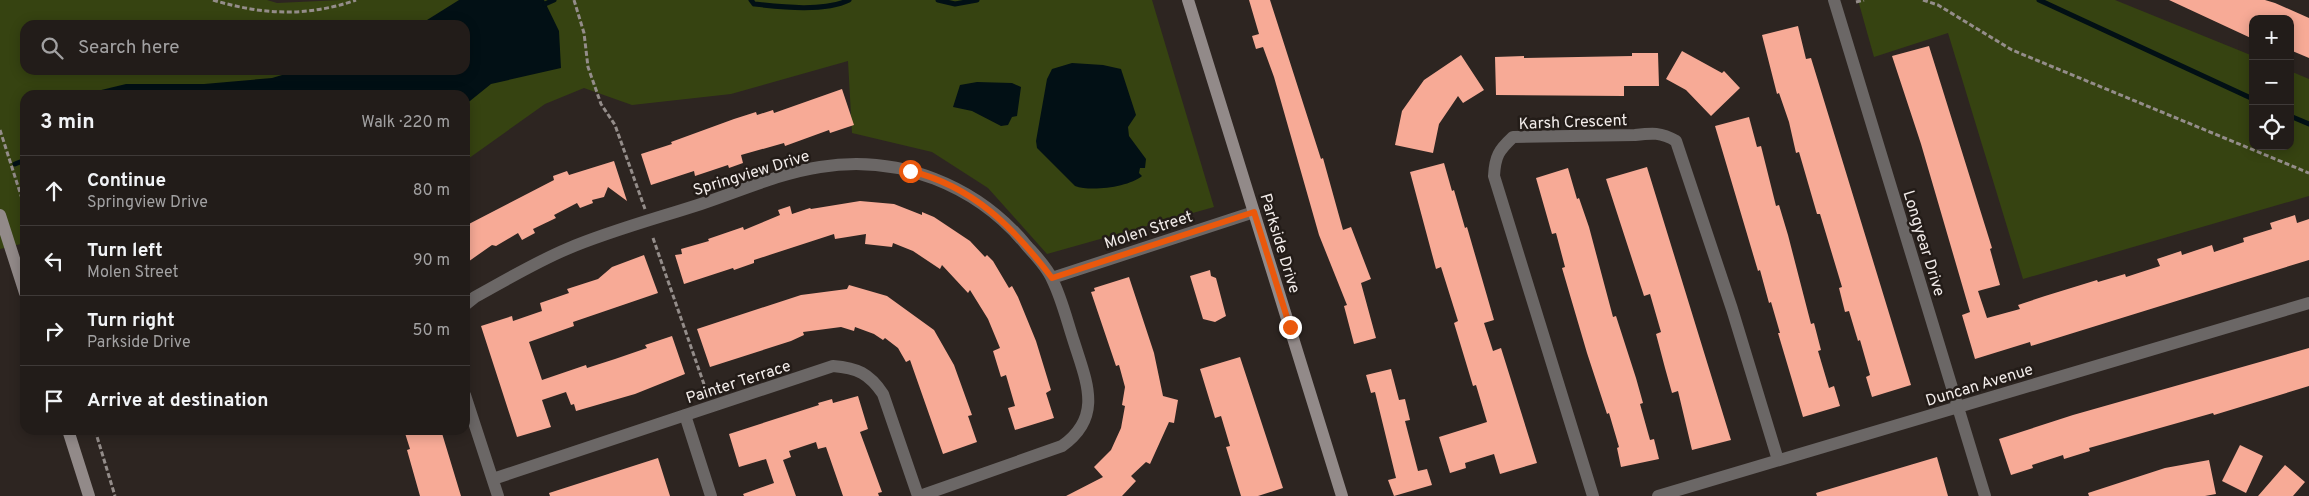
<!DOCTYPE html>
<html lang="en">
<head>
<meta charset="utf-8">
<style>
	:root { --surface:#221c19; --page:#2e2926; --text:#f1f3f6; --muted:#a2a1a2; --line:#3f3a38 }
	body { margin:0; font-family:Overpass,sans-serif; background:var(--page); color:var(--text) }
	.controls { position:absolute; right:15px; top:15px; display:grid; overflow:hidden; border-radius:10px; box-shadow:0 2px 12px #0003 }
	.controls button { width:45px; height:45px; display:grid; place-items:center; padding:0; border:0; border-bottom:1px solid var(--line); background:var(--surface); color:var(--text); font:25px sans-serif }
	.stop { position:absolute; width:15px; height:15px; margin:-11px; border:4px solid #ea580c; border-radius:50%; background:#fff }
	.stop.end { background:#ea580c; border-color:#fff; box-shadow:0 1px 5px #0008 }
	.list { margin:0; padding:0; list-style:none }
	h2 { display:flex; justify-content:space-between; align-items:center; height:65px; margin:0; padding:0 20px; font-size:21px }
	h2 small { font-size:16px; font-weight:400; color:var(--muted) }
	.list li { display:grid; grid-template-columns:32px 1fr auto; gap:15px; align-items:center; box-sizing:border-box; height:70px; padding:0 20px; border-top:1px solid var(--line) }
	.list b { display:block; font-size:19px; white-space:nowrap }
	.list p { margin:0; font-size:16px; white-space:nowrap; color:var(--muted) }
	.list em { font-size:16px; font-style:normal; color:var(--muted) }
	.icon { flex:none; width:28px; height:28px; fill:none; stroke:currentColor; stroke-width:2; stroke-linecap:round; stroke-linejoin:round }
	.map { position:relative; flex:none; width:2309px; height:496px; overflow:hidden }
	.search { position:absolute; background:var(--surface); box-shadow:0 2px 12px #0003; left:20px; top:20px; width:450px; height:55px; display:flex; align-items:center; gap:12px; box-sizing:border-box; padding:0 18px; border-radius:15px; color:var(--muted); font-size:19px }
	.panel { position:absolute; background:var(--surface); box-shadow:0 2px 12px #0003; left:20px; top:90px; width:450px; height:345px; border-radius:15px }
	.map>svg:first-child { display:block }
	.green { fill:#364311; fill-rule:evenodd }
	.water { fill:#021015 }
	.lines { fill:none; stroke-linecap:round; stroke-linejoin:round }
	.stream { stroke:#021015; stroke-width:5 }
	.building { fill:#f7aa96 }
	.path { stroke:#948d8a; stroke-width:3; stroke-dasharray:5 2.5; stroke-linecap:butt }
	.street { stroke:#6b6766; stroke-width:12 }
	.secondary { stroke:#928a89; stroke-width:12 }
	.route { stroke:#ea580c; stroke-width:6 }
	.labels { text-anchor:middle; stroke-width:5; stroke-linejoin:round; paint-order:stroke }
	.street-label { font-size:16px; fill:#f2ecea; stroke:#231c18 }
</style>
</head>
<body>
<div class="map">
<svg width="2309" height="496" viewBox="0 0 2309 496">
	<rect width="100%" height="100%" fill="#2d2521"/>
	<path class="green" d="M0,0H267L277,3L341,0H1152L1214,207L1047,254L988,188L932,152L852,133L848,61L731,94L632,105L584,88L545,104L465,161V95H25V243L0,249ZM25,25H465V70H25Z
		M1858,0H2115L2253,56V146H2290V71L2309,79V196L2023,279L1948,33L1874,57Z"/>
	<path class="water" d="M459,0H544L559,31L561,68L491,84L465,105V95H91L93,92L126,84H204L272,78L299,70H465V25H419Z
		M1072,63L1103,65L1121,69L1136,115L1128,127L1129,136L1146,159L1145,168H1140L1139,173L1142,176C1129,187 1091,192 1075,186L1037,148L1036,141L1047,79L1052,69Z
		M977,82L1012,83L1021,87L1017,116L1012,117L1008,125L1001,126L972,111L953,107L960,85Z"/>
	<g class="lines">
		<path class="stream" d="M751,0L754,4C781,7 825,12 849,0
			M938,0L955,4L977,0
			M2039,0L2253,99
			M545,4L554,0
			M2290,116L2309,124
			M15,164L25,160"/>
	</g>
	<path class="building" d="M1249,0H1270L1321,159L1323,158L1343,230L1351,227L1371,279L1361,283L1376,338L1354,344L1344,306L1347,305L1319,235L1274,77L1263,47L1256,49L1252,36L1259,34Z
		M2169,0H2265L2275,3L2309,18V58L2290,50V19H2253V39Z
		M1798,26L1806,59L1811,58L1911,385L1872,397L1866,377L1870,375L1860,340L1858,341L1849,311L1845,312L1839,288L1842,287L1820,214H1817L1799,152L1796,153L1789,122L1779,93L1777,94L1762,35Z
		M1929,46L1992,248L1990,249L2000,285L1978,291L1987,318L2020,309L2018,305L2045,296L2097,280L2098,282L2125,274L2126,277L2160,266L2157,259L2181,251L2182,255L2212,245L2214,252L2244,242L2243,238L2272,229L2270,223L2295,215L2297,223L2309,219V260L2031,346L2030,342L1975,359L1962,315L1970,312L1921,144L1892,56Z
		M1682,51L1722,73L1724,71L1740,88L1711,116L1686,90L1666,79Z
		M1632,53H1658L1659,86H1624V96L1496,95L1495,57L1524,56V58L1632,56Z
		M1461,55L1484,90L1463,103L1458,96L1439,124L1433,153L1395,145L1402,111L1424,80Z
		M842,89L854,125L830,133L829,130L785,146L784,143L741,155L743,163L729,168L728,165L695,176L694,171L651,185L641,154L672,144L671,142L734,119L756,112L757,115L773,110L774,113Z
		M1749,117L1757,147L1761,146L1776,206L1779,205L1788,235L1811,324L1814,323L1821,350L1818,351L1829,388L1834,386L1840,406L1803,417L1778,333H1780L1771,302L1769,303L1760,270L1758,271L1715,126Z
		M614,161L627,201L608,187L604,197L592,200L593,203L580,208L577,203L554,215L556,218L533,229L535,233L522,240L518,233L496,246L492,245L465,264V226L554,180L553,176L567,171L569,175Z
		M1444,163L1452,191L1454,190L1465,228L1467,227L1494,320L1484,323L1493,351L1501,348L1537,463L1500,474L1494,454L1465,463L1466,468L1450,473L1439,437L1487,422L1476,385L1473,386L1454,323L1458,321L1441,267L1436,269L1410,172Z
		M1647,167L1731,440L1692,450L1678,391L1672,393L1665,368L1656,334L1661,332L1650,294L1644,296L1606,179Z
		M1568,168L1577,199L1579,198L1589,227L1613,317L1616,316L1636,378L1643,403L1640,404L1650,440L1654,439L1659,459L1621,467L1617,448L1619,447L1609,413L1607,414L1587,353L1562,268L1565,267L1556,233L1552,234L1536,178Z
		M860,201L894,204L922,215V212L934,217L970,241L985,257L987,255L993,261L1009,288L1012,286L1018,297L1036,341L1051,390L1046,393L1054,418L1015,430L1008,408L1015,406L1006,375L1001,377L993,351L1000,348L988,319L970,290L968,293L942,265L940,269L913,251L893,243L892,247L865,244L866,234L835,239L834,234L754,260V263L734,270L733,268L684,284L675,255L682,254L681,249L709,241L708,239L743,227L744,230L780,215L778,210L790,206L792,214L810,208L811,209Z
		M644,255L658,293L573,322L574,326L529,342L542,380L586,365L587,368L615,359L647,348L645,345L672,336L685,374L635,394L576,411L574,404L571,405L566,392L542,400L551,427L517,437L481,326L512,316L513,321L542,311L540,303L569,293L567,289L598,279L612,267Z
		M1210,270L1211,276L1216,278L1226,316L1215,322L1203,319L1190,276Z
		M1129,277L1154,353L1163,396L1178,400L1174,423L1169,422L1150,464L1146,462L1131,476L1136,481L1122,496H1066L1103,477L1094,467L1111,450L1121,428L1125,406L1122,405L1125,387L1119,365L1116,366L1091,292L1095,291L1094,288Z
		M849,285L887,296L934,330L954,365L972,415L968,416L977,442L943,454L910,360L906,362L898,348L885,338L883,340L874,334L855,327L854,331L841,327L803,332L804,335L791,341L710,367L697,329L801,295L847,289Z
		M2309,348V386L2214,415L2213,413L2089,448L2090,451L2064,459L2063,455L2032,465L2033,468L2011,475L1999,439L2073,415Z
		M1240,357L1283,488L1258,496H1241L1226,447L1230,446L1221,416L1215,418L1200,369Z
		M1391,369L1399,400L1405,399L1410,420L1405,421L1418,471L1427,469L1432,485L1394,496L1388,480L1396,478L1375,392L1371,393L1366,375Z
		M858,396L868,429L860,432L882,492L878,493L879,496H843L826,447L818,449L816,442L789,451L791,457L783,460L796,496H744L743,494L774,483L766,459L739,467L729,434L819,405L818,403L832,399L833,403Z
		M404,430H441L461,496H420L407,450L410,449Z
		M2240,445L2263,456L2246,493L2222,481Z
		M1937,457L1948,496H1817L1816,493Z
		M658,458L670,496H550L549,493Z
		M2209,460L2216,494L2205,496H2089L2088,493L2165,468Z
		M2285,465L2305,482L2293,496H2258Z"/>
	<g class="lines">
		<path class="path" d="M213,0C262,15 308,17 356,0
			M574,0L584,33L588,67L601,104L615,125L645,209
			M1923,0L1938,5L2012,50L2309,173
			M1856,2L1864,0
			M0,130L25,208
			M653,238L706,390
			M95,430L115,496"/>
		<path class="street" d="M1834,0L1985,496
			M1052,278L1254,212
			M465,305L475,297C506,280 536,262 567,249C609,231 658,218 701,204C740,191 780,173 820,167C899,154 977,185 1027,246C1036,256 1047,267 1052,279C1062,299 1067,321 1074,342C1087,383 1103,417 1062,446L920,496
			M465,395L498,496
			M685,415L711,496
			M493,479L833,366C857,368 869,373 883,394L918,496
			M1593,496L1494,176C1495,156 1499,150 1513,137L1635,135C1652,133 1661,132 1676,141L1732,309L1778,460
			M1658,496L2309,303"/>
		<path class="secondary" d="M1188,0L1342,496
			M0,215L25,293
			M68,430L89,496"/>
	</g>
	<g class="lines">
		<path class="route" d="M910,171C973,186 1014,228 1052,278L1254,212L1290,327"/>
	</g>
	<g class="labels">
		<g class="street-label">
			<text transform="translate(1573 121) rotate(-2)" y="6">Karsh Crescent</text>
			<text transform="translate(751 172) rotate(-17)" y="6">Springview Drive</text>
			<text transform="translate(1148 229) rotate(-18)" y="6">Molen Street</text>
			<text transform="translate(1281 243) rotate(73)" y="6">Parkside Drive</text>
			<text transform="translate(1925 243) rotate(73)" y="6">Longyear Drive</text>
			<text transform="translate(738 381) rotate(-18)" y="6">Painter Terrace</text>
			<text transform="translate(1979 384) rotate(-17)" y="6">Duncan Avenue</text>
		</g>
	</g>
</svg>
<div class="controls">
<button>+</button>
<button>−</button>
<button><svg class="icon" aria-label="locate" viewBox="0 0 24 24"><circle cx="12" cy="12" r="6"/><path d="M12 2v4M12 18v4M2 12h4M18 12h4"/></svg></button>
</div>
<div class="stop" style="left:910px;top:171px"></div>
<div class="stop end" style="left:1290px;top:327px"></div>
<div class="search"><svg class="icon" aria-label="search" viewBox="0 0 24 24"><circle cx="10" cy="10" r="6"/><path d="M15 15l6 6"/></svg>Search here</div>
<section class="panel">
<h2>3 min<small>Walk · 220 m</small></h2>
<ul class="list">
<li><svg class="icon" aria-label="ahead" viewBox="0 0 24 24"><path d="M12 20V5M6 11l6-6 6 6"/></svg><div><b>Continue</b><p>Springview Drive</p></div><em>80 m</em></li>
<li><svg class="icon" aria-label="left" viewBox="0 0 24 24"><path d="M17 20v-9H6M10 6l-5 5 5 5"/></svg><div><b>Turn left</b><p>Molen Street</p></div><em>90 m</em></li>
<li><svg class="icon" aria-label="right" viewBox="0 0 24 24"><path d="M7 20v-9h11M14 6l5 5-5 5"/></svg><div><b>Turn right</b><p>Parkside Drive</p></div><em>50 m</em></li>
<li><svg class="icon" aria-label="arrive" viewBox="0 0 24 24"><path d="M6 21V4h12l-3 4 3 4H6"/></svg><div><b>Arrive at destination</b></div></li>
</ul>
</section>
</div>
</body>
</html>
